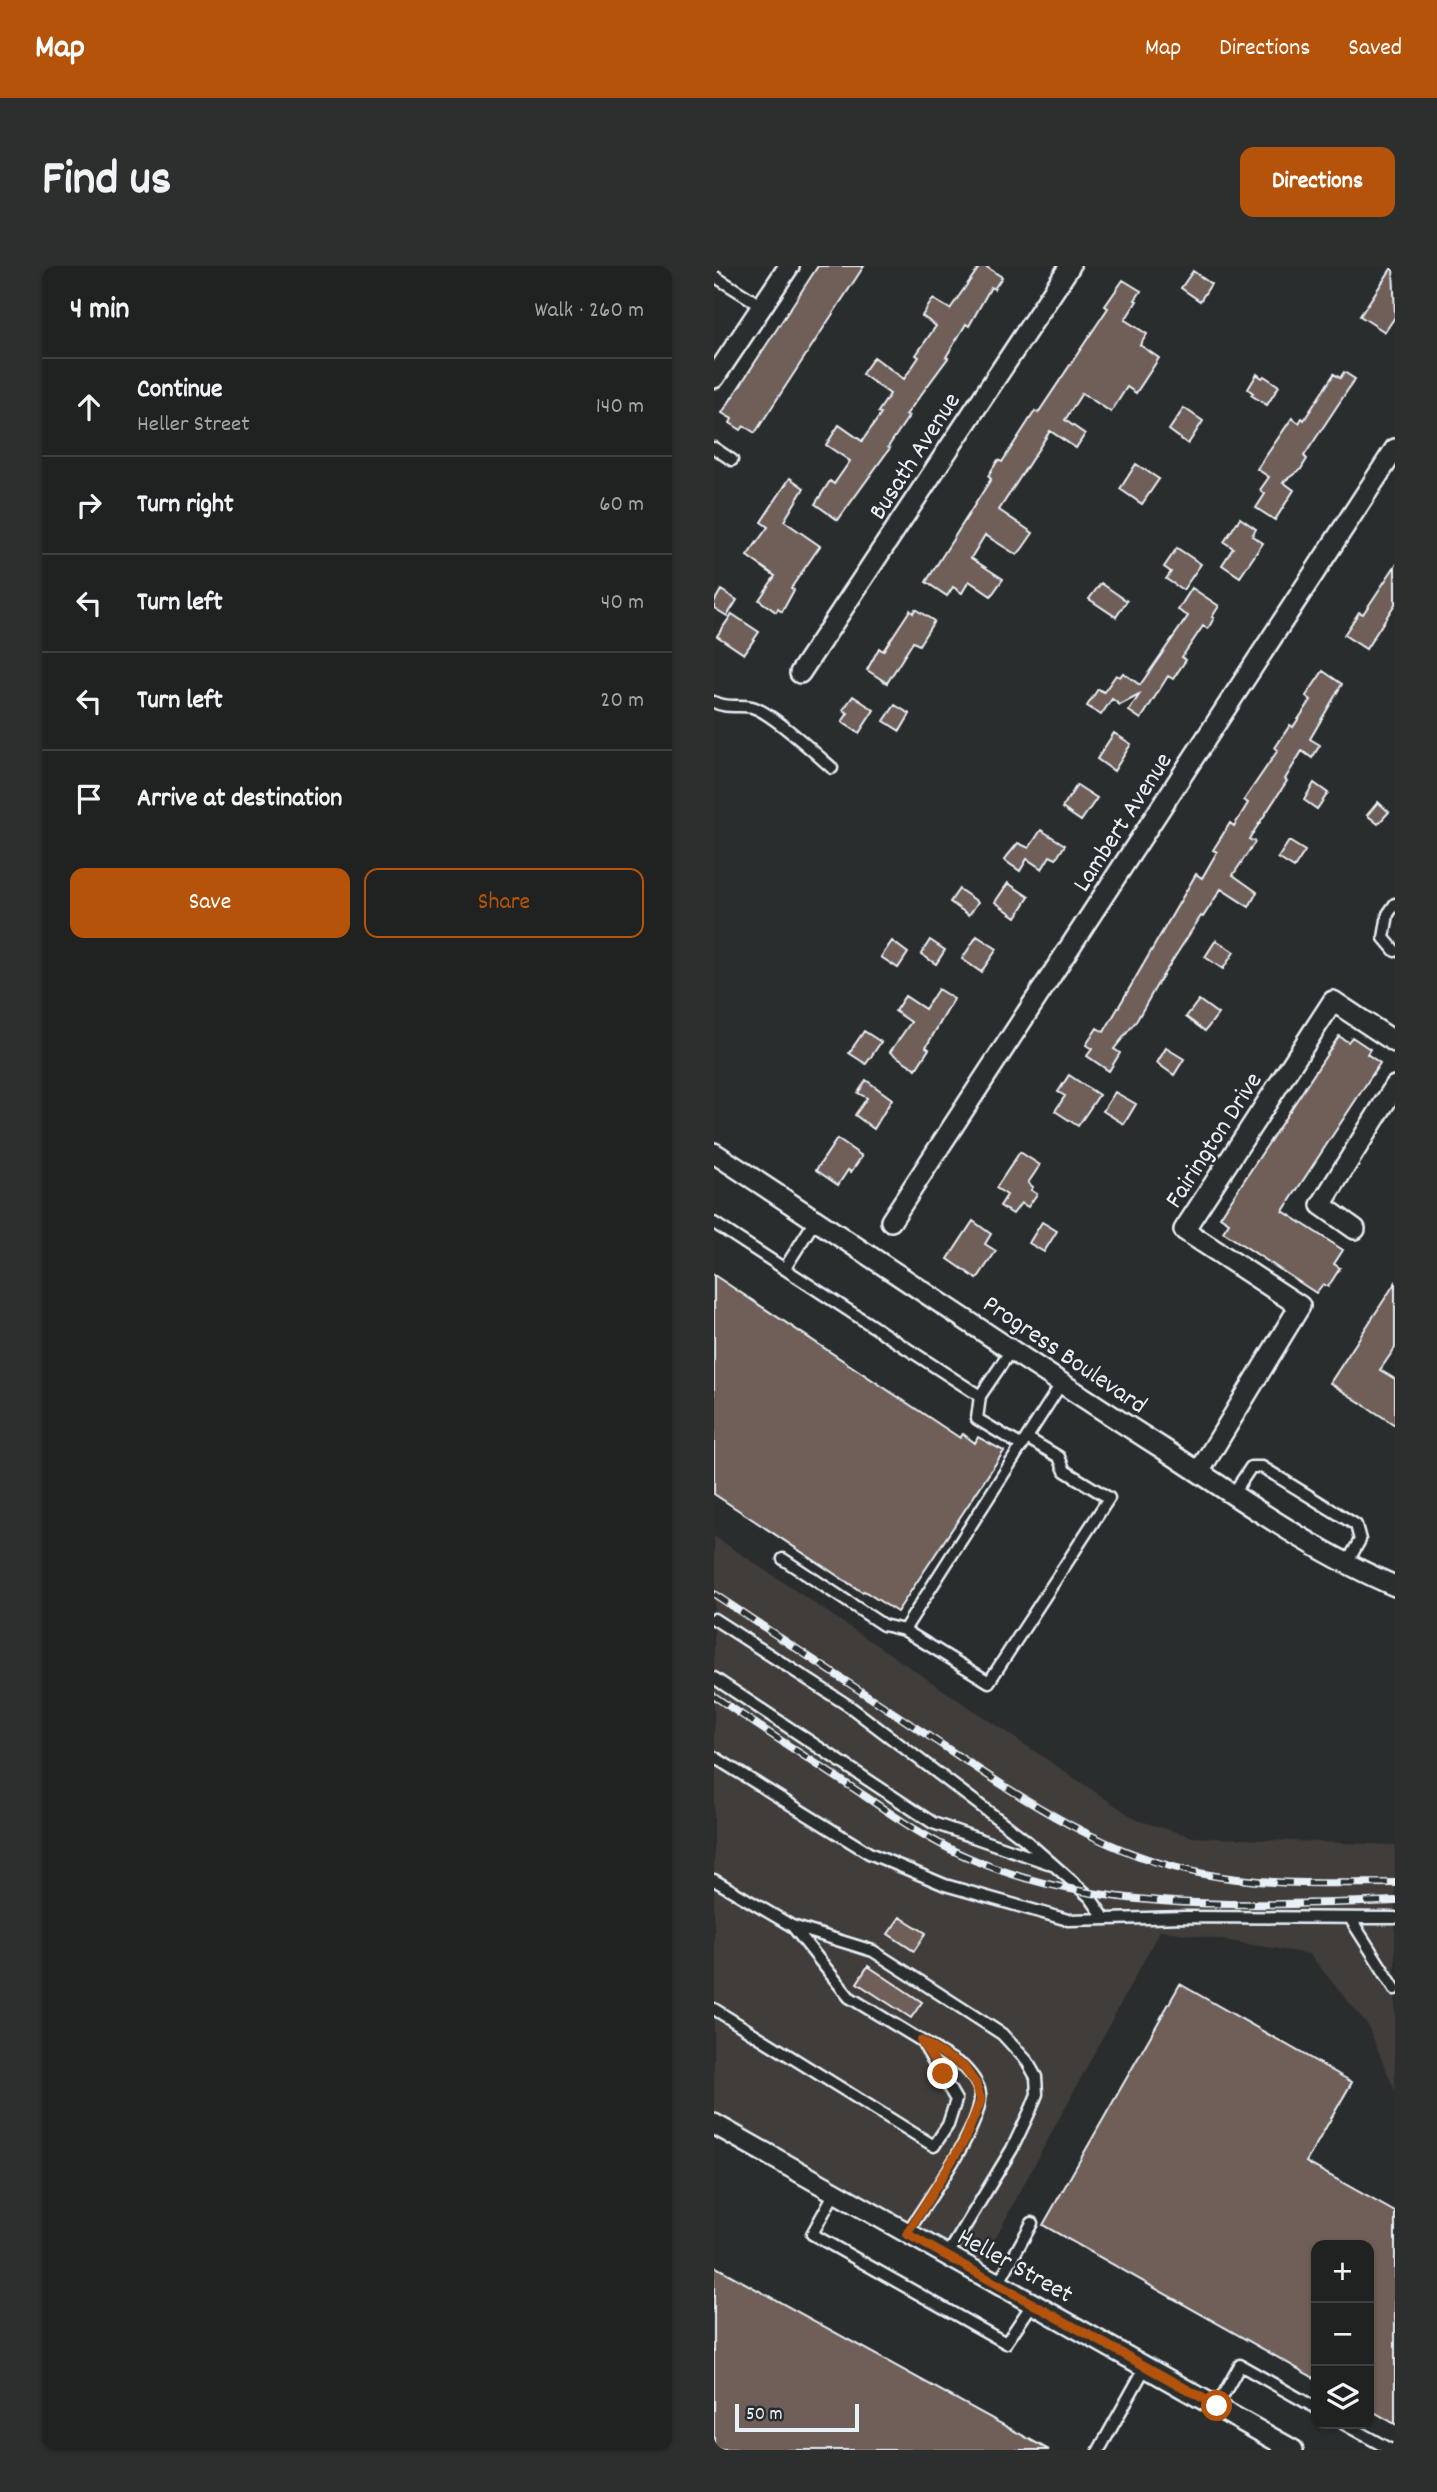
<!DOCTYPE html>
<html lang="en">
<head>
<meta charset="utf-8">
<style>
	:root { --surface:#202222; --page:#2d2f2f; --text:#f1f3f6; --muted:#a2a4a5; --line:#3d3f40; --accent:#b45309 }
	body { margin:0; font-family:Dekko,sans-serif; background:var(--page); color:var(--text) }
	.controls { position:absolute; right:21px; bottom:21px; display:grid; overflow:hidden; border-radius:14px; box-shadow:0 2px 5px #0004 }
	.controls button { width:63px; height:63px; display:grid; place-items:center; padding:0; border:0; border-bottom:2px solid var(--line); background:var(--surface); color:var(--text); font:35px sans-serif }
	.scale { position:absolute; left:21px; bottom:18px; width:124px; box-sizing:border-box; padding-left:7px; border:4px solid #e8f1f8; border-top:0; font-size:19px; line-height:24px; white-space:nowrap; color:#e8f1f8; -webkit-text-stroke:5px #2a2d2e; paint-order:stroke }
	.stop { position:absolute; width:21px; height:21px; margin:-16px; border:5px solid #b45309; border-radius:50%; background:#fff }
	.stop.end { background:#b45309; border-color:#fff; box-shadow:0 2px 7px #0008 }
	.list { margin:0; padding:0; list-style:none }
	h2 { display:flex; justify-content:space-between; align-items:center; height:91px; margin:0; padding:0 28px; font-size:30px }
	h2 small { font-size:23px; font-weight:400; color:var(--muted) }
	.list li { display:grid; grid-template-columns:46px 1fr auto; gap:21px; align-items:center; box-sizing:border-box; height:98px; padding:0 28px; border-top:2px solid var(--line) }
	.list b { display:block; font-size:26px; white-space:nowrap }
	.list p { margin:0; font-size:23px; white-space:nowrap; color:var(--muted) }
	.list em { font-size:23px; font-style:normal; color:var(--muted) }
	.actions { display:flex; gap:14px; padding:21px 28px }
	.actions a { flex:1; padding:16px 0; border:2px solid var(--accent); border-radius:14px; text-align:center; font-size:24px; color:var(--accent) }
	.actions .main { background:var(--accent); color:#fff }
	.icon { flex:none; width:38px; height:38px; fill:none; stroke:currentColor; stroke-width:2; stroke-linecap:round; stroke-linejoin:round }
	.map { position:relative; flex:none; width:681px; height:2184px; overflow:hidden; border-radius:14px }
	header { display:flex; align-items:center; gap:42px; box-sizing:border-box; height:98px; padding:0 35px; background:var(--accent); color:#fff }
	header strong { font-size:33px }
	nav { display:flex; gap:38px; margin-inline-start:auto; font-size:24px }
	.intro { display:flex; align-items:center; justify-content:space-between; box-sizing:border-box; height:168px; padding:0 42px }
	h1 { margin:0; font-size:49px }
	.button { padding:18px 32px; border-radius:14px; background:var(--accent); color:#fff; font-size:24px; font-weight:700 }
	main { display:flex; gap:42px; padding:0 42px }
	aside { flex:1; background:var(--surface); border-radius:14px; box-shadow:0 2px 5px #0004 }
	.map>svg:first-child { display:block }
	.built { fill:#3f3c3b }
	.building { fill:#705f59; stroke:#e8f1f8; stroke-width:2 }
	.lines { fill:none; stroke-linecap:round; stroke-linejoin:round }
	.lane-casing { stroke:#e8f1f8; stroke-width:15 }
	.street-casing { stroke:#e8f1f8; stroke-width:24 }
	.lane { stroke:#2a2d2e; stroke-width:10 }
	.street { stroke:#2a2d2e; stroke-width:19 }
	.rail-casing { stroke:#e8f1f8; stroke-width:8 }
	.rail { stroke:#2a2d2e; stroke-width:5; stroke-dasharray:16; stroke-linecap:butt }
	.route { stroke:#b45309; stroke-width:9 }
	.labels { text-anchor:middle; stroke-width:5; stroke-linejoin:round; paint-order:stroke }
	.street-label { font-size:26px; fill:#e8f1f8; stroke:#2a2d2e }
</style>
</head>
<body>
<header>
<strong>Map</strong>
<nav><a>Map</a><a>Directions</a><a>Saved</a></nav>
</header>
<div class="intro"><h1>Find us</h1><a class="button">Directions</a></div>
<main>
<aside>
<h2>4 min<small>Walk · 260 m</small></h2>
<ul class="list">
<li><svg class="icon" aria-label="ahead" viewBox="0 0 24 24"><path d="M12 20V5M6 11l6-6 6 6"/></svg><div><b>Continue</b><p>Heller Street</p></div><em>140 m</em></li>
<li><svg class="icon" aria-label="right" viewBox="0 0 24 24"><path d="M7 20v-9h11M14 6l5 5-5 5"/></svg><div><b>Turn right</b></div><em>60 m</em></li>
<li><svg class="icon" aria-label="left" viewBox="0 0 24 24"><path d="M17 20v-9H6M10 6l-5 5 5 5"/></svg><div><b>Turn left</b></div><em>40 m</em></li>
<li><svg class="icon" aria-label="left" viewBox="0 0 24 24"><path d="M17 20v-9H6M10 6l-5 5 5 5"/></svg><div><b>Turn left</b></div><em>20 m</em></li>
<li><svg class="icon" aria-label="arrive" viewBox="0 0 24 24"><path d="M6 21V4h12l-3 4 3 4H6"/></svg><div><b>Arrive at destination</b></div></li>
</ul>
<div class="actions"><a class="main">Save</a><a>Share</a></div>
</aside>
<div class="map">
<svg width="681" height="2184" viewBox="0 0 681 2184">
	<rect width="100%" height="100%" fill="#2a2d2e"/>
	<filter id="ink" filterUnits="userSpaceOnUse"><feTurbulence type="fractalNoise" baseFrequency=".0143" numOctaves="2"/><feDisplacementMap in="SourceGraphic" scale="14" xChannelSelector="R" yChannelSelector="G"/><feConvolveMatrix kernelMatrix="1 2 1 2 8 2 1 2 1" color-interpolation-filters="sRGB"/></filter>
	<g filter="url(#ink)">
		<path class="built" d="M0,1270L423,1554L479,1571L681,1579V1825L653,1758L595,1688L446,1664L268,1997L0,1845Z"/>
		<path class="building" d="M104,0H150L41,167L30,160L27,164L16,157L18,153L8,147Z
			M266,0H271L288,11L280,23L277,21L255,60L252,58L232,91L234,92L192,149L195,150L174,181L176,182L124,254L101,238L116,215L120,218L136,195L112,179L125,159L148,175L167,148L164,146L176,128L148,108L160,91L190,113L205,91L202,89L222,60L208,50L219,33L236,43Z
			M679,0L681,51L671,66L646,50Z
			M479,5L497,18L486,35L467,22Z
			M409,14L427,25L421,34L423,35L411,54L433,68L426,79L445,92L422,127L413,121L397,146L368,127L351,154L371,168L362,182L336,165L285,244L319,267L308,283L303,289L271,269L257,292L289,313L277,330L255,315L248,327L239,321L233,330L212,316L277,213L274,210L284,194L288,196L321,145L324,147L394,42L391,40Z
			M630,106L641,113L590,190L593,193L587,203L569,216L580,224L561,254L542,242L551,228L546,224L555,211L543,203L578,152L585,157L588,152L590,154L620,108L626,112Z
			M543,108L548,112L550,110L565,120L553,139L537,129L539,127L534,123Z
			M470,142L489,155L474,178L455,164Z
			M422,198L445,213L428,238L406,223Z
			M76,212L90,222L70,255L106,280L77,322L80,324L68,346L64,343L62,346L45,334L61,310L33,290L54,261L47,256Z
			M526,252L542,263L538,270L549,277L526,311L508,299L519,282L510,276Z
			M463,282L487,298L469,324L452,313L457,306L450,301Z
			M681,300V338L652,383L630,369L645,346L649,348Z
			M387,317L413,335L402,351L375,333Z
			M478,322L505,340L498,351L500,352L494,363L489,360L468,391L472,394L459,413L454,410L427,453L415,445L425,429L406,439L398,433L387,449L373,440L384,423L390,426L402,409L406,411L409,407L426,419L474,350L464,344Z
			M7,324L23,334L13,350L0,342V336Z
			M201,343L220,355L205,379L199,376L173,417L153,404L165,382L169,385L196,344L199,347Z
			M18,348L45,366L30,388L3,370Z
			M609,405L628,418L596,473L606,479L598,492L588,485L571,513L573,515L535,573L541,576L519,609L543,626L535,641L507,623L489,651L487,650L444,717L423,754L400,783L406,787L395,805L373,790L378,783L372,779L383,762L390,766L482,608L488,612L503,586L499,584L516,557L520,560L534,537L530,534L564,484L561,482L576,459L579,461L597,434L592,430Z
			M139,430L160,444L145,467L128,456L134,447L129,444Z
			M181,439L196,448L186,465L170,455Z
			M400,467L417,478L400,505L383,493Z
			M600,517L614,527L603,543L590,534Z
			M363,519L383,532L367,555L348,542Z
			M664,536L675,546L664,558L653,549Z
			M327,564L351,579L342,593L336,590L328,603L313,593L306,605L290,594L304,577L315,582Z
			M575,575L591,585L580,602L564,592Z
			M294,617L315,631L302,651L281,636Z
			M245,623L264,636L255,649L236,636Z
			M263,670L283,683L267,706L248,693Z
			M216,674L231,684L222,698L207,688Z
			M502,674L520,686L509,703L491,691Z
			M178,675L194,687L184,702L167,691Z
			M224,723L240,733L212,781L215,783L202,803L176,786L197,756L181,745L191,730L211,743Z
			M485,734L504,748L491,765L472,751Z
			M150,765L167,776L152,798L135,787Z
			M625,770L634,776L638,771L656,783L653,788L666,797L569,945L629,984L620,998L626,1002L614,1021L609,1018L602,1027L509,966L515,957L506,951Z
			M452,782L470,793L460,809L443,797Z
			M355,809L385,829L364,860L341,845L351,830L344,826Z
			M152,814L178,833L160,863L141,849L153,832L144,827Z
			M401,826L422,838L410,858L389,845Z
			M123,873L148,890L137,906L134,904L124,919L102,904Z
			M306,886L326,899L314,917L319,921L317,924L323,928L314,941L307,937L299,948L286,940L293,929L282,922Z
			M259,955L277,968L271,978L282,985L263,1013L234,993Z
			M328,956L343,965L330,986L315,977Z
			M0,1009L246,1172L249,1168L261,1177L264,1171L290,1185L183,1346L150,1325L148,1326L0,1228Z
			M681,1017V1082L666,1104L681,1113V1159L616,1117Z
			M186,1651L212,1667L200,1685L174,1668Z
			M154,1700L208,1736L197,1752L143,1717Z
			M466,1718L638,1816L592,1896L681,1946V2158L655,2143V1979H602V2113L329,1959Z
			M0,2000L335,2184H0Z"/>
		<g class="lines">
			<defs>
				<path id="lane" d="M0,10L48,40
					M0,182L18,194
					M0,436C13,443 25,438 38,441C57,446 101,487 118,502
					M681,638L674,648L670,672L681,685
					M0,957L266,1130L298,1083
					M71,1002L102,953
					M266,1130L263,1153L308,1180
					M313,1172L345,1191L351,1205L395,1232L275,1416L190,1364L347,1118
					M519,1228L537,1201H548L642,1259L646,1274L633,1297
					M69,1293L169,1359L190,1364
					M0,1353L135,1440L309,1572L376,1631L391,1653
					M0,1412L219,1557L334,1597
					M0,1491L155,1587L231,1619L354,1654L472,1651L681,1652
					M0,1614L78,1660L159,1685L288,1768L313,1795L322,1811L323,1828L317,1843L298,1883L233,1990
					M636,1652L681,1723
					M79,1661L135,1731L249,1800C258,1809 268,1821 266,1833C264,1866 212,1937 193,1967
					M0,1743L220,1880L234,1859L242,1834L210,1779
					M120,1928L98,1968L292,2077L319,2037
					M284,2018L318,1957
					M503,2140L526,2099L602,2142
					M630,2158L677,2184
					M385,2184L432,2100"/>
				<path id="street" d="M0,112L75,0
					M86,407L356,0
					M0,887C150,985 297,1086 448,1182C524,1231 598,1285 681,1320
					M177,955L681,183
					M641,963L607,939L681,820
					M485,1206L586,1040L470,964L619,735L681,776
					M0,1858L579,2184"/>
			</defs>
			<use href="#lane" class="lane-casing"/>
			<use href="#street" class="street-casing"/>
			<use href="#lane" class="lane"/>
			<use href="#street" class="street"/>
			<defs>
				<path id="rail" d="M0,1328C71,1375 142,1422 213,1469C299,1526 386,1589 490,1608C553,1620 618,1617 681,1617
					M0,1430C47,1462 95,1493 142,1524C177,1548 212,1573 251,1590C381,1649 542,1639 681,1635"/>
			</defs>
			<use href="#rail" class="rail-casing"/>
			<use href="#rail" class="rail"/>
		</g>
	</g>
	<g class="lines" filter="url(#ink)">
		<path class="route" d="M229,1808L207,1775L249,1800L262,1818L267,1834L250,1875L193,1968L503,2140"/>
	</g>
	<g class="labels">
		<g class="street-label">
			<text transform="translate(199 189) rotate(-57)" y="9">Busath Avenue</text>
			<text transform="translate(407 555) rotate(-57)" y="9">Lambert Avenue</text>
			<text transform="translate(498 873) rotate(-57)" y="9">Fairington Drive</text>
			<text transform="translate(352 1087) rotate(34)" y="9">Progress Boulevard</text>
			<text transform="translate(302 1998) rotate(29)" y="9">Heller Street</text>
		</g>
	</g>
</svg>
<div class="controls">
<button>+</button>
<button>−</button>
<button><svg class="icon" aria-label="layers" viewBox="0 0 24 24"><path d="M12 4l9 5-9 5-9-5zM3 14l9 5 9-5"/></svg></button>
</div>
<div class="scale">50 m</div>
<div class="stop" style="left:503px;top:2140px"></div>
<div class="stop end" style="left:229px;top:1808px"></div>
</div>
</main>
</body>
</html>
